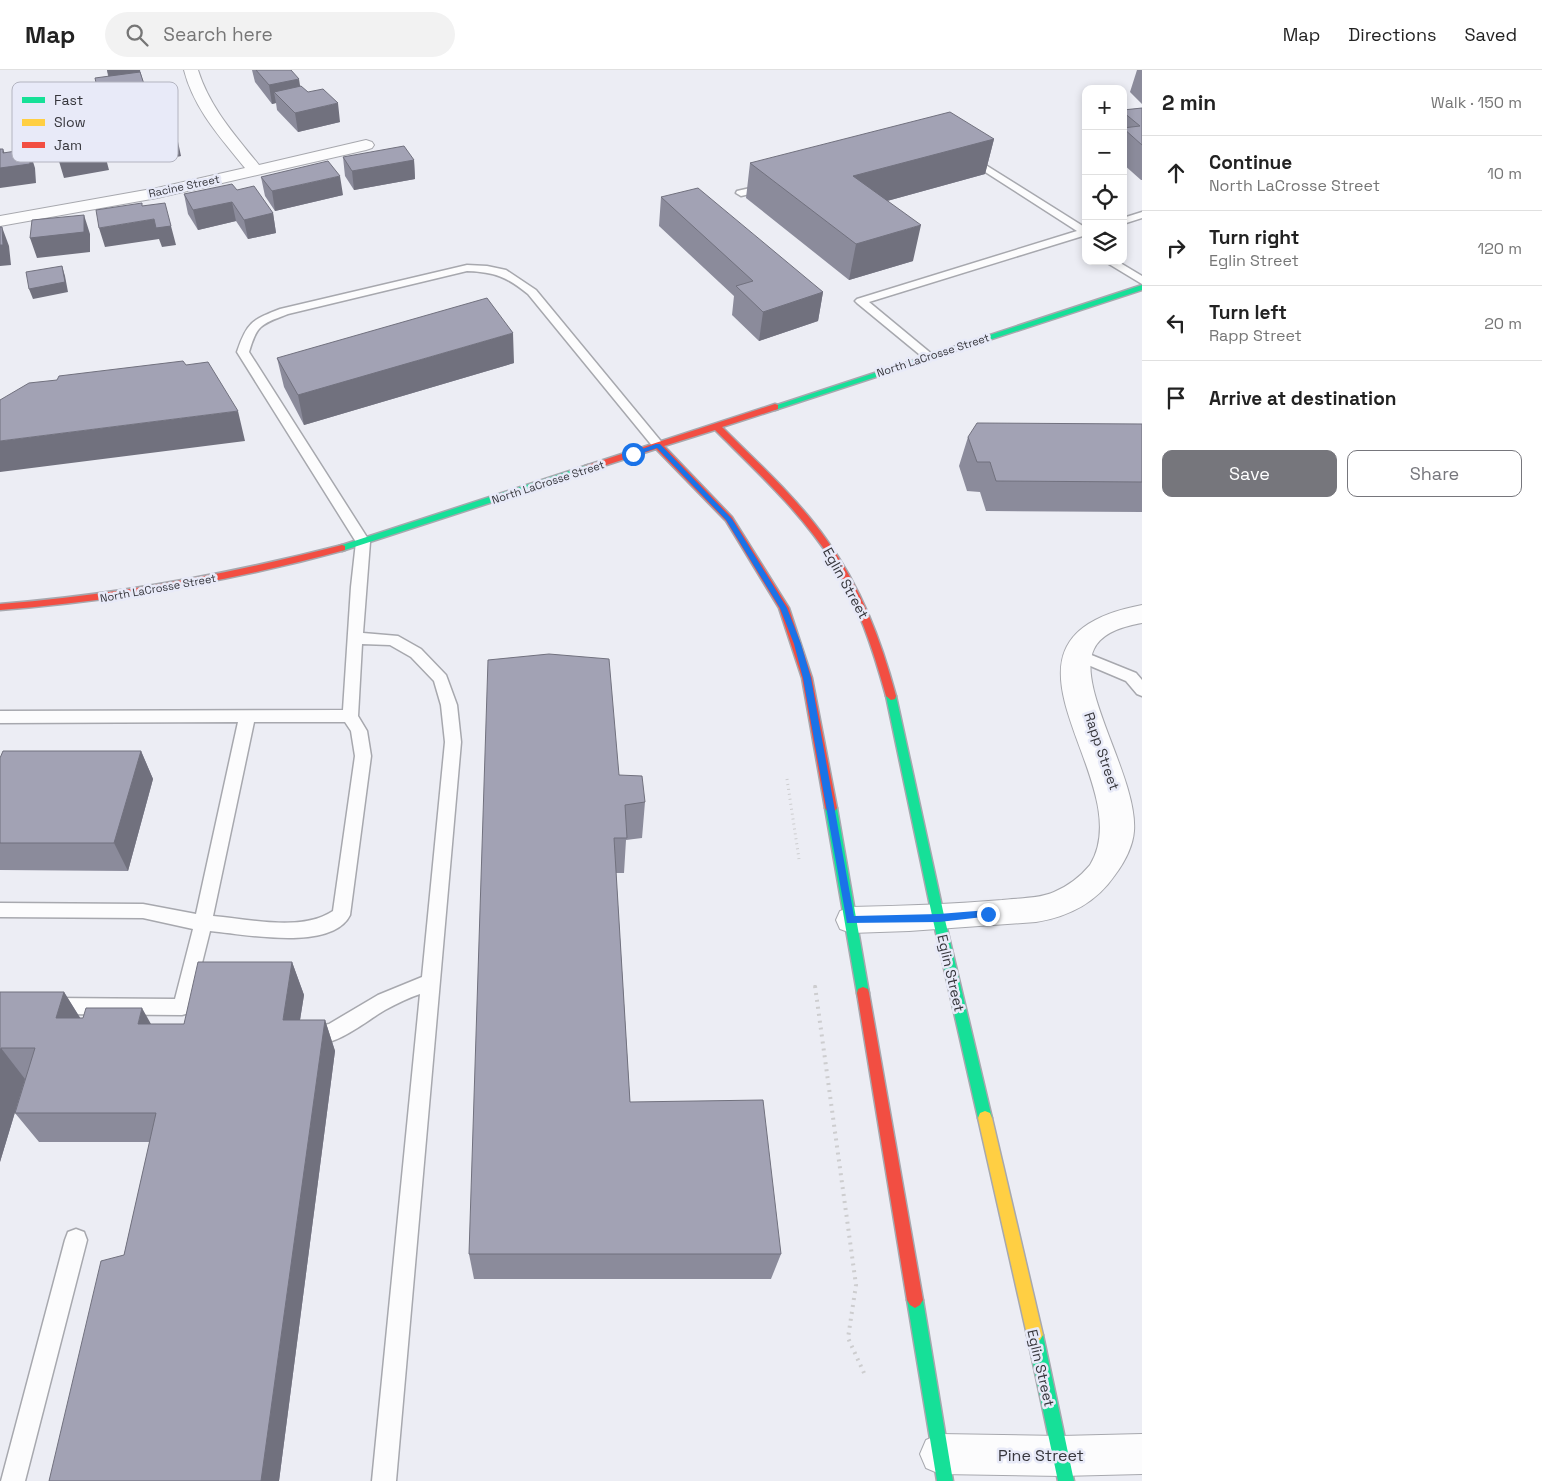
<!DOCTYPE html>
<html lang="en">
<head>
<meta charset="utf-8">
<style>
	:root { --surface:#fff; --page:#f2f2f2; --text:#222; --muted:#767676; --line:#e0e0e0; --accent:#76767c }
	body { margin:0; font-family:"Space Grotesk",sans-serif; background:var(--page); color:var(--text) }
	.controls { position:absolute; right:15px; top:15px; display:grid; overflow:hidden; border-radius:10px; box-shadow:0 2px 8px #0003 }
	.controls button { width:45px; height:45px; display:grid; place-items:center; padding:0; border:0; border-bottom:1px solid var(--line); background:var(--surface); color:var(--text); font:25px sans-serif }
	.stop { position:absolute; width:15px; height:15px; margin:-11px; border:4px solid #1a73e8; border-radius:50%; background:#fff }
	.stop.end { background:#1a73e8; border-color:#fff; box-shadow:0 1px 5px #0008 }
	.list { margin:0; padding:0; list-style:none }
	h2 { display:flex; justify-content:space-between; align-items:center; height:65px; margin:0; padding:0 20px; font-size:21px }
	h2 small { font-size:16px; font-weight:400; color:var(--muted) }
	.list li { display:grid; grid-template-columns:32px 1fr auto; gap:15px; align-items:center; box-sizing:border-box; height:75px; padding:0 20px; border-top:1px solid var(--line) }
	.list b { display:block; font-size:19px; white-space:nowrap }
	.list p { margin:0; font-size:16px; white-space:nowrap; color:var(--muted) }
	.list em { font-size:16px; font-style:normal; color:var(--muted) }
	.actions { display:flex; gap:10px; padding:15px 20px }
	.actions a { flex:1; padding:11px 0; border:1px solid var(--accent); border-radius:10px; text-align:center; font-size:18px; color:var(--accent) }
	.actions .main { background:var(--accent); color:#fff }
	.icon { flex:none; width:28px; height:28px; fill:none; stroke:currentColor; stroke-width:2; stroke-linecap:round; stroke-linejoin:round }
	.map { position:relative; flex:none; width:1142px; height:1411px; overflow:hidden }
	header { display:flex; align-items:center; gap:30px; box-sizing:border-box; height:70px; padding:0 25px; background:var(--surface); border-bottom:1px solid var(--line) }
	header strong { font-size:24px }
	nav { display:flex; gap:28px; margin-inline-start:auto; font-size:18px }
	.search { width:350px; height:45px; background:var(--page); display:flex; align-items:center; gap:12px; box-sizing:border-box; padding:0 18px; border-radius:28px; color:var(--muted); font-size:19px }
	main { display:flex }
	aside { flex:1; background:var(--surface) }
	.map>svg:first-child { display:block }
	.lines { fill:none; stroke-linecap:round; stroke-linejoin:round }
	.lane-casing { stroke:#a7a8ae; stroke-width:3 }
	.street-casing { stroke:#a7a8ae; stroke-width:2 }
	.fast-casing { stroke:#a7a8ae; stroke-width:3 }
	.slow-casing { stroke:#a7a8ae; stroke-width:3 }
	.jam-casing { stroke:#a7a8ae; stroke-width:3 }
	.path-far1 { stroke:#cdcdcf; stroke-width:3; stroke-dasharray:1 4; stroke-linecap:butt }
	.path { stroke:#cdcdcf; stroke-width:4; stroke-dasharray:2 5; stroke-linecap:butt }
	.lane { fill:#fcfcfd; fill-rule:evenodd }
	.street { fill:#fcfcfd; fill-rule:evenodd }
	.fast { fill:#16e098; fill-rule:evenodd }
	.slow { fill:#ffcf43; fill-rule:evenodd }
	.jam { fill:#f24e42; fill-rule:evenodd }
	.wall { fill:#8b8b9b }
	.shaded-wall { fill:#71717e }
	.building { fill:#a2a2b4; stroke:#71717e }
	.route { fill:#1a73e8 }
	.labels { text-anchor:middle; stroke-width:5; stroke-linejoin:round; paint-order:stroke }
	.far-street-label { font-size:11px; fill:#36363c; stroke:#e8eaf8 }
	.street-label { font-size:14px; fill:#36363c; stroke:#e8eaf8 }
	.near-street-label { font-size:16px; fill:#36363c; stroke:#e8eaf8 }
	.key { fill:#e8eaf8; stroke:#b3b4c0; stroke-width:1 }
	.key-label { font-size:14px; fill:#36363c }
</style>
</head>
<body>
<header>
<strong>Map</strong>
<div class="search"><svg class="icon" aria-label="search" viewBox="0 0 24 24"><circle cx="10" cy="10" r="6"/><path d="M15 15l6 6"/></svg>Search here</div>
<nav><a>Map</a><a>Directions</a><a>Saved</a></nav>
</header>
<main>
<div class="map">
<svg width="1142" height="1411" viewBox="0 0 1142 1411">
	<rect width="100%" height="100%" fill="#ecedf4"/>
	<g class="lines">
		<defs>
			<path id="lane" d="M968,84L1086,158V165L869,232L933,285L935,287L933,289H925L857,233L855,231L857,229L1077,161L965,89V85Z
				M768,114L772,115V119L741,126L736,123L737,121Z
				M1142,142V148L1123,154V148Z
				M1104,191H1117L1142,206V214Z
				M467,195L487,196L506,200L536,220L664,375L658,379L654,378L528,224C507,207 495,202 467,201L288,244C262,254 257,254 249,282L370,472L363,563L398,566L421,579L446,605L457,635L461,672L396,1411H372L420,924C408,928 396,934 385,940C361,954 330,983 300,972L297,966L300,960L329,954L378,925L422,907L445,672L441,635L434,611L411,587L390,575L362,574L358,646L367,661L371,686L350,845C332,882 243,864 210,861L191,937L189,943L182,945L52,944L45,942L43,936L45,930L52,928L175,929L193,859L143,848L0,847V833L143,834L196,844L238,652L0,653V641L343,640L351,517L356,472L237,282C247,252 252,250 280,239ZM254,652H345L351,661L355,686L333,841C302,862 249,849 213,846Z
				M1079,580L1136,603L1142,610V626L1137,624L1126,611L1074,589L1072,585L1074,581Z
				M76,1159L84,1162L87,1170L25,1411H1L65,1170L68,1162Z"/>
			<path id="street" d="M184,0H198C210,38 235,65 259,95L366,70L372,72L374,75L372,78L366,80L157,128L0,156V146L157,118L245,98C220,67 194,39 184,0Z
				M1142,535V553C1125,556 1102,562 1094,579C1075,617 1138,708 1134,761C1133,776 1124,793 1115,805C1096,833 1068,847 1036,852L909,861L851,863L840,859L836,850L840,841L851,837C901,836 952,834 1002,830C1018,828 1038,829 1054,822C1068,816 1080,807 1090,795C1142,710 964,569 1142,535Z
				M940,1364L1061,1366L1142,1364V1404L1061,1406L940,1404L926,1398L920,1384L926,1370Z"/>
			<path id="fast" d="M1142,215V220L778,339L775,340L771,337Z
				M588,395L591,396V400L345,480L342,481L337,478L339,476Z
				M891,622L896,626L945,850L992,1048L990,1053L985,1055L980,1053L978,1048L933,850L886,626Z
				M831,733L835,735L837,738L869,923L868,927L863,929L858,927L857,923L825,738L827,735Z
				M915,1222L920,1225L923,1230L953,1411H937L907,1230L910,1225Z
				M1035,1257L1040,1260L1043,1265L1074,1411H1058L1027,1265L1030,1260Z"/>
			<path id="slow" d="M985,1041L990,1043L992,1048L1043,1265L1040,1270L1035,1273L1030,1270L1027,1265L978,1048L980,1043Z"/>
			<path id="jam" d="M775,334L778,335V339L722,357C758,393 797,428 826,469C861,517 881,570 896,626L895,629L891,630L886,626C873,579 858,533 832,491C800,441 756,401 715,360L664,376L732,447L789,538L812,608L837,738L835,741H827L825,738L802,608L779,538L726,451L656,379L591,400H585L584,398L585,396Z
				M342,475L345,476V480C232,511 117,531 0,540V534C116,525 229,504 342,475Z
				M863,917L868,919L869,923L923,1230L920,1235L915,1238L910,1235L907,1230L857,923L858,919Z"/>
		</defs>
		<use href="#lane" class="lane-casing"/>
		<use href="#street" class="street-casing"/>
		<use href="#fast" class="fast-casing"/>
		<use href="#slow" class="slow-casing"/>
		<use href="#jam" class="jam-casing"/>
		<path class="path-far1" d="M787,709L799,789
			M815,915V917"/>
		<path class="path" d="M815,916L856,1215L848,1268L864,1303"/>
		<use href="#lane" class="lane"/>
		<use href="#street" class="street"/>
		<use href="#fast" class="fast"/>
		<use href="#slow" class="slow"/>
		<use href="#jam" class="jam"/>
	</g>
	<path class="wall" d="M107,0H140L148,32L134,34L137,43L181,86L149,91L138,62L134,46L106,50L100,31L108,6Z
		M252,0H291L300,16L340,52L298,62L277,40L276,33L272,34L255,12Z
		M1137,0H1142V34L1130,22Z
		M1142,38V110H1141L1123,94V40Z
		M994,69L985,104L887,131L913,191L849,210L746,128L750,93Z
		M343,87L414,90L415,109L354,120L345,106Z
		M261,107L343,125L275,141L265,126Z
		M237,120L273,143L276,163L248,169L236,151L198,160L188,144L184,124Z
		M661,127L823,222L818,251L759,271L732,245L734,226L659,156Z
		M277,288L514,293L304,355L284,317Z
		M1142,354V442L986,441L980,422L967,421L959,396L968,367Z
		M141,681L153,709L128,801L0,800V688Z
		M619,705L645,732L642,768L626,770L624,803H616L630,1032L781,1184L771,1209H474L469,1184Z
		M292,892L304,925L300,950H325L335,981L279,1411H49L124,1185L150,1072H39L15,1043L25,1009L0,1092V922H64L80,948L151,954H184Z"/>
	<path class="shaded-wall" d="M107,0H140V8L110,11Z
		M299,9L302,28L274,22L276,33L272,34L269,15Z
		M144,14L148,32L134,34L137,45L106,50L100,31L129,16Z
		M338,33L340,52L298,62L295,43Z
		M100,66L109,100L64,108L58,88Z
		M177,67L181,86L149,91L144,72Z
		M70,68L73,78L43,83L40,73Z
		M994,69L985,104L847,142L853,106Z
		M3,79L10,97L29,79L35,98L36,113L0,118V98Z
		M414,90L415,109L354,120L352,101Z
		M340,106L343,125L275,141L272,121Z
		M232,132L236,151L198,160L193,140Z
		M273,143L276,163L248,169L244,150Z
		M84,145L90,164V182L37,188L30,168Z
		M154,149L171,156L176,175L162,177L159,169L105,177L99,158Z
		M921,155L913,191L849,210L856,174Z
		M2,157L9,176L11,195L0,196V175Z
		M62,196L65,206L68,222L33,229L29,219Z
		M823,222L818,251L759,271L763,242Z
		M513,263L514,293L304,355L298,325Z
		M238,341L245,371L0,402V371Z
		M141,681L153,709L128,801L114,773Z
		M292,892L304,925L295,981L283,950Z
		M64,922L84,954L56,948Z
		M142,938L160,970L138,954Z
		M325,950L335,981L279,1411H261Z
		M1,978L25,1009L0,1092V982Z"/>
	<path class="building" d="M256,0H291L299,9L269,15Z
		M140,2L144,14L129,16L133,27L100,31L95,8Z
		M301,16L308,22L323,19L338,33L295,43L274,22Z
		M1142,38V75L1123,58L1140,56L1123,42V40Z
		M950,42L994,69L853,106L921,155L856,174L750,93Z
		M404,76L414,90L352,101L343,87Z
		M0,79H3V83L29,79L30,94L0,98Z
		M328,91L340,106L272,121L261,107Z
		M232,114L237,120L254,116L273,143L244,150L232,132L193,140L184,124Z
		M698,118L823,222L763,242L736,216L753,211L661,127Z
		M142,133V136L165,133L171,156L156,158L154,149L99,158L96,140Z
		M84,145V162L30,168L32,150Z
		M0,157H2L3,175H0Z
		M62,196L65,212L29,219L26,202Z
		M487,228L513,263L298,325L277,288Z
		M183,291L186,295L208,292L238,341L0,371V330L29,313L57,310L59,306Z
		M977,353L1142,354V412L996,411L990,392H977L968,367Z
		M549,584L609,589L619,705L642,706L645,732L625,735L627,768H614L630,1032L763,1030L781,1184H469L488,590Z
		M3,681H141L114,773H0V688Z
		M198,892H292L283,950H325L261,1411H49L101,1191L124,1185L156,1043H15L35,978H1L0,982V922H64L56,948H83L86,938H142L138,954H184Z"/>
	<path class="route" d="M656,374H660L732,449L787,538L801,574L811,608L854,846L939,844L988,840L992,841V846L939,852L847,853L803,608L794,574L780,538L726,450L657,378L633,386L629,384Z"/>
	<g class="labels">
		<g class="far-street-label">
			<text transform="translate(184 116) rotate(-12)" y="4">Racine Street</text>
			<text transform="translate(933 285) rotate(-18)" y="4">North LaCrosse Street</text>
			<text transform="translate(548 412) rotate(-18)" y="4">North LaCrosse Street</text>
			<text transform="translate(158 518) rotate(-10)" y="4">North LaCrosse Street</text>
		</g>
		<g class="street-label">
			<text transform="translate(846 513) rotate(61)" y="5">Eglin Street</text>
			<text transform="translate(1102 681) rotate(71)" y="5">Rapp Street</text>
			<text transform="translate(951 903) rotate(77)" y="5">Eglin Street</text>
			<text transform="translate(1041 1298) rotate(77)" y="5">Eglin Street</text>
		</g>
		<g class="near-street-label">
			<text x="1041" y="1391">Pine Street</text>
		</g>
	</g>
	<rect x="12" y="12" width="166" height="80" rx="8" class="key"/>
	<rect x="22" y="27" width="23" height="6" fill="#16e098"/>
	<rect x="22" y="49" width="23" height="7" fill="#ffcf43"/>
	<rect x="22" y="72" width="23" height="6" fill="#f24e42"/>
	<g class="key-label">
		<text x="54" y="35">Fast</text>
		<text x="54" y="57">Slow</text>
		<text x="54" y="80">Jam</text>
	</g>
</svg>
<div class="controls">
<button>+</button>
<button>−</button>
<button><svg class="icon" aria-label="locate" viewBox="0 0 24 24"><circle cx="12" cy="12" r="6"/><path d="M12 2v4M12 18v4M2 12h4M18 12h4"/></svg></button>
<button><svg class="icon" aria-label="layers" viewBox="0 0 24 24"><path d="M12 4l9 5-9 5-9-5zM3 14l9 5 9-5"/></svg></button>
</div>
<div class="stop" style="left:633px;top:384px"></div>
<div class="stop end" style="left:988px;top:844px"></div>
</div>
<aside>
<h2>2 min<small>Walk · 150 m</small></h2>
<ul class="list">
<li><svg class="icon" aria-label="ahead" viewBox="0 0 24 24"><path d="M12 20V5M6 11l6-6 6 6"/></svg><div><b>Continue</b><p>North LaCrosse Street</p></div><em>10 m</em></li>
<li><svg class="icon" aria-label="right" viewBox="0 0 24 24"><path d="M7 20v-9h11M14 6l5 5-5 5"/></svg><div><b>Turn right</b><p>Eglin Street</p></div><em>120 m</em></li>
<li><svg class="icon" aria-label="left" viewBox="0 0 24 24"><path d="M17 20v-9H6M10 6l-5 5 5 5"/></svg><div><b>Turn left</b><p>Rapp Street</p></div><em>20 m</em></li>
<li><svg class="icon" aria-label="arrive" viewBox="0 0 24 24"><path d="M6 21V4h12l-3 4 3 4H6"/></svg><div><b>Arrive at destination</b></div></li>
</ul>
<div class="actions"><a class="main">Save</a><a>Share</a></div>
</aside>
</main>
</body>
</html>
